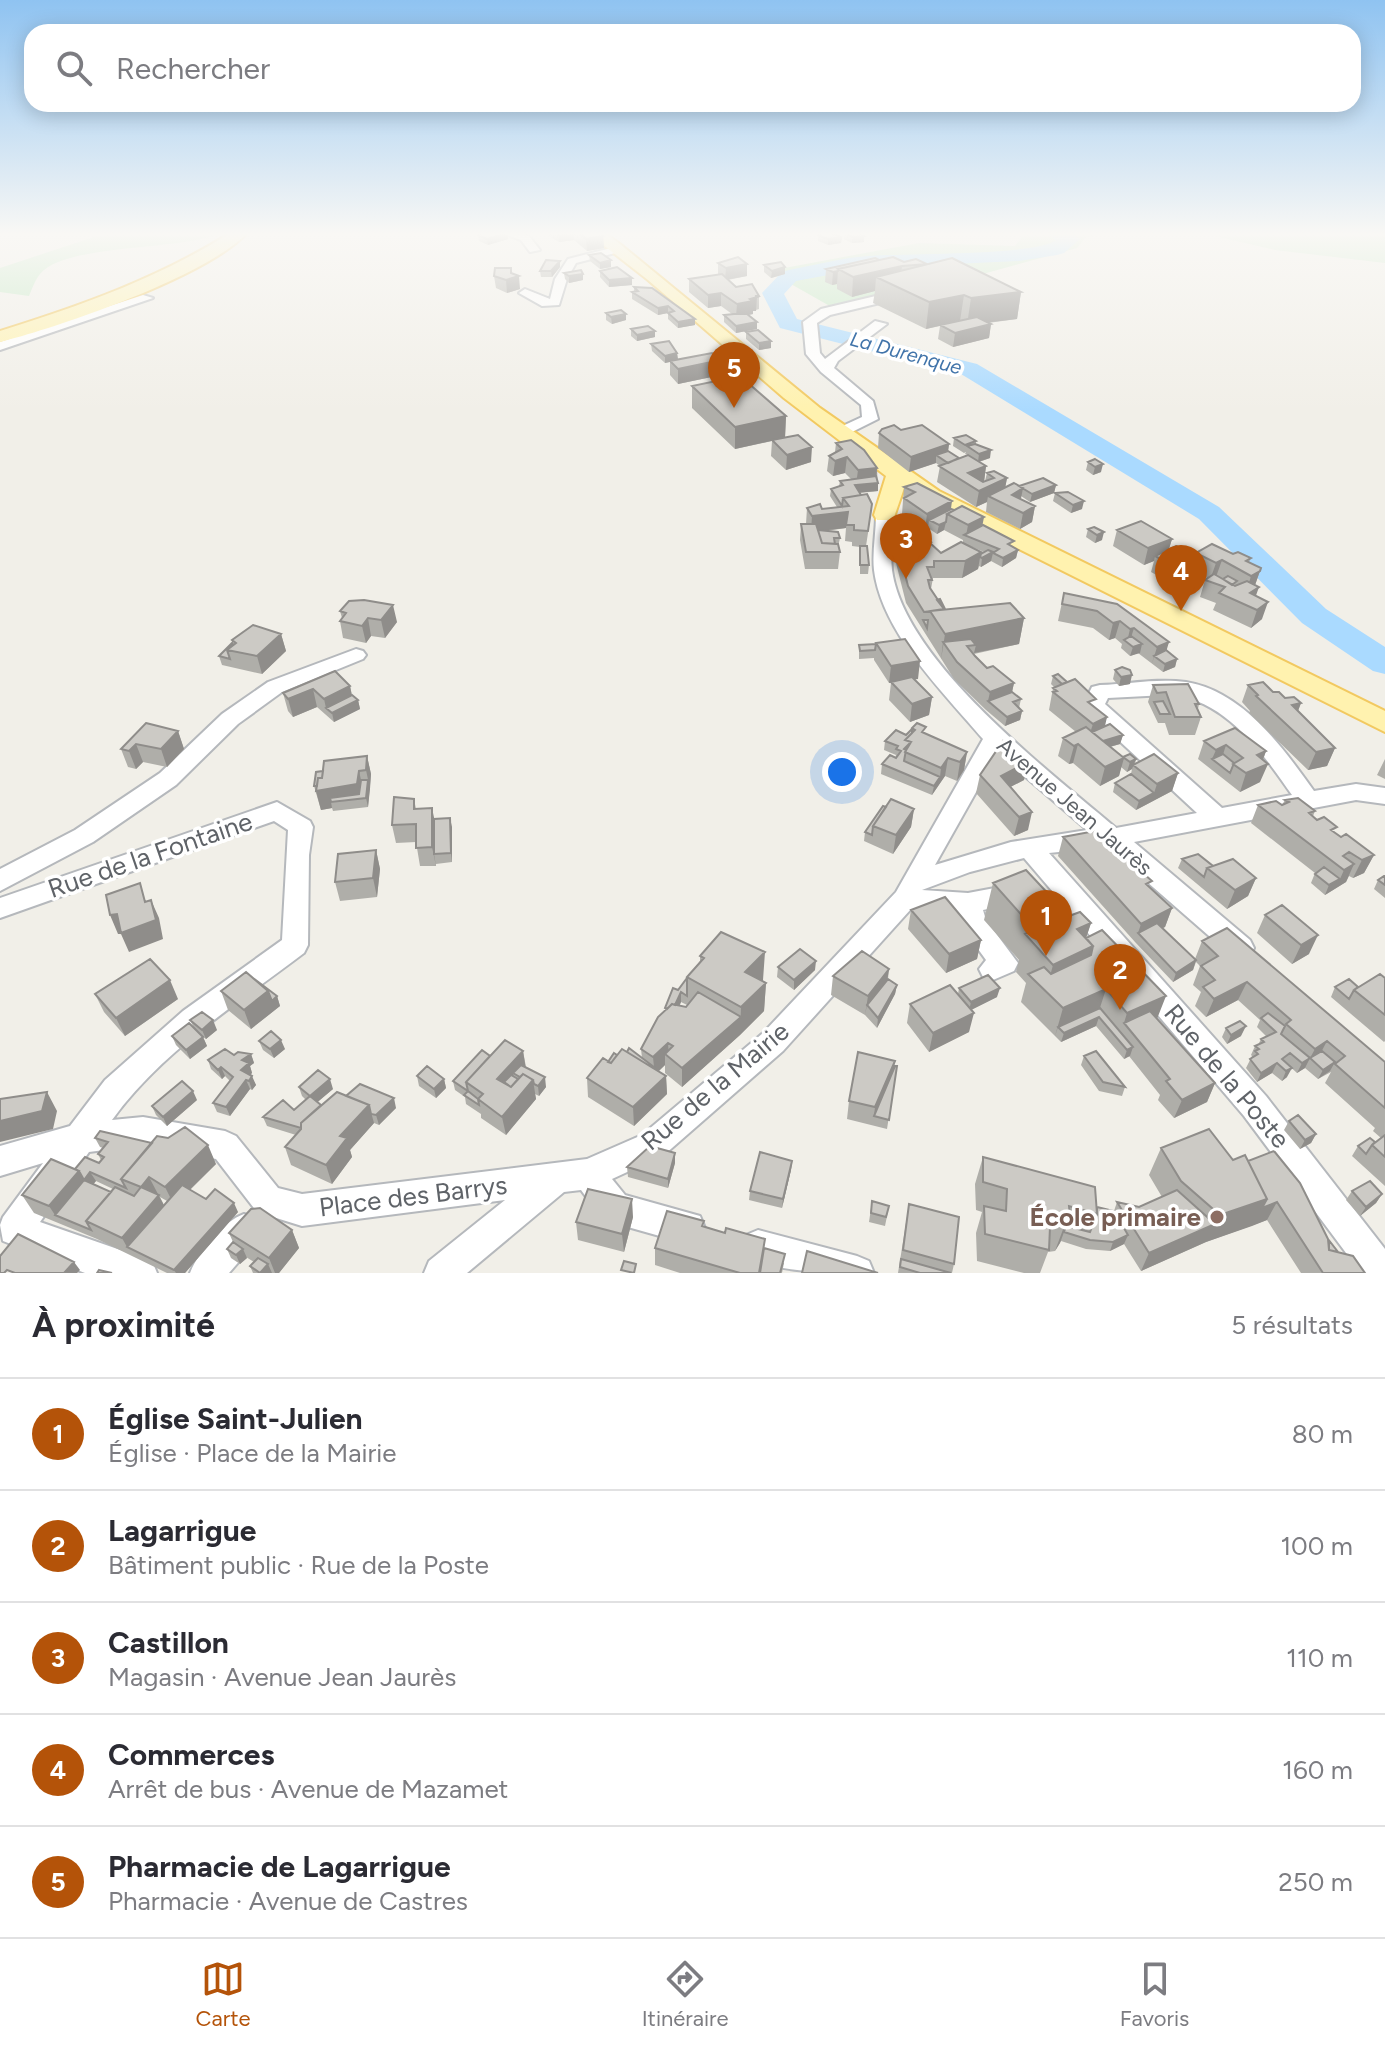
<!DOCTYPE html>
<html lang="fr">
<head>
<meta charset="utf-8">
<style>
	:root { --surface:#fff; --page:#f7f7f7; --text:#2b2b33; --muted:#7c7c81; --line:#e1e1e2; --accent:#b45309 }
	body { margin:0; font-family:Figtree,sans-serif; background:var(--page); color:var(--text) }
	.you { position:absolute; left:842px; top:772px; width:28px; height:28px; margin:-20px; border:6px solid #fff; border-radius:50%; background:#1a73e8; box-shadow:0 0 0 12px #1a73e833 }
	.badge { display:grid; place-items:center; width:52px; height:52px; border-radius:50%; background:var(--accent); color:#fff; font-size:26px; font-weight:700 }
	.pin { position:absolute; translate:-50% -66px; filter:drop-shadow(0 2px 4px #0008) }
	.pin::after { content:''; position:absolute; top:42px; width:28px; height:24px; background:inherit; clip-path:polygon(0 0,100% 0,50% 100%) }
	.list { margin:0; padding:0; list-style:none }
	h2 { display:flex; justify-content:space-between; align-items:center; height:104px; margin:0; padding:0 32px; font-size:34px }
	h2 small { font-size:26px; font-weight:400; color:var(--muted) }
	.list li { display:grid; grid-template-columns:52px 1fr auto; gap:24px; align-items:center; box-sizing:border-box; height:112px; padding:0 32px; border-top:2px solid var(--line) }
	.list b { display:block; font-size:30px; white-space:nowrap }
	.list p { margin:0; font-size:26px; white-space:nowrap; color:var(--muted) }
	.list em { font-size:26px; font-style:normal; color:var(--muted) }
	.icon { flex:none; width:44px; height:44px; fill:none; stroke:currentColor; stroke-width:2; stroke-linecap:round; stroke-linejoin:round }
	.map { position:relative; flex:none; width:1385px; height:1273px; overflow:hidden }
	.search { position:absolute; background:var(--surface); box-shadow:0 4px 20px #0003; left:24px; right:24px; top:24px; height:88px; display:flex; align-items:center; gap:20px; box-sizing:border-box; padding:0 28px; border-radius:24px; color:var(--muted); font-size:30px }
	.sheet { height:664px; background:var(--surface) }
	nav { display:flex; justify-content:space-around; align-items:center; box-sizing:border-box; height:112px; border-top:2px solid var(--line); background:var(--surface); font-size:22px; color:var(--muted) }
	nav a { display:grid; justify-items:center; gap:4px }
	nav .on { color:var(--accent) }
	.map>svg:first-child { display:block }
	.green { fill:#c5e8c5 }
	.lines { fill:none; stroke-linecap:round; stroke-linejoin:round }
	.river { fill:#aadaff; fill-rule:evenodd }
	.minor-casing { stroke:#b5b8bc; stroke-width:4 }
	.major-casing { stroke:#f2c960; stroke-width:4 }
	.minor { fill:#fff; fill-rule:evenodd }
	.major { fill:#fff2af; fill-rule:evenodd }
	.wall { fill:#afaea9; fill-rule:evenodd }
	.shaded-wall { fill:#8f8d8a }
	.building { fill:#cccac5; stroke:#8f8d8a; stroke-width:2 }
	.education-dot { fill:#8d6e63; stroke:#fff; stroke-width:3 }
	.labels { text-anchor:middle; stroke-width:7; stroke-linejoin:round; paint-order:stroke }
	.far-water-label { font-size:20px; font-style:italic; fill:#4174aa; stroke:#fff }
	.street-label { font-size:22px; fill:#5f6368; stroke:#fff }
	.near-street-label { font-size:26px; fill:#5f6368; stroke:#fff }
	.near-education-label { font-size:26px; font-weight:bold; fill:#785e54; stroke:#fff; text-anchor:end }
</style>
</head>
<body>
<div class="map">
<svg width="1385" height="1273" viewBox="0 0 1385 1273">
	<rect width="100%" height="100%" fill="#f1efe8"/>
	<path class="green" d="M106,233H220C184,251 65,243 40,274C35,280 32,289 29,296L0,292V268Z
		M1021,233H1103L1085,238L1077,248L972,277L835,309L768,271L919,243L1015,246L1024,234Z
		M1202,233H1385V263L1275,250Z"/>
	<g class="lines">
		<path class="river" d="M1046,233H1072L1080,239L1064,253L1057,255L1019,261L866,268L796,281L784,294L797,319L977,364L1219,507L1326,609L1385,647V674L1373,671L1302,623L1199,519L961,374L780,328L762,293L782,272L789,270C815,265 841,258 868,256C902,253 1036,256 1056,240Z"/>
		<defs>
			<path id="minor" d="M502,233L529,236L540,250L530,252L521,240Z
				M619,246L625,249L623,251L576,263L567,279L559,305L542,306L519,293L525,289L550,299L555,279L568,259Z
				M901,290L907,294L905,297L830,315L817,323L820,353L825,359L875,321L887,324L838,361L834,368L873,401L878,419L846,435H836V429L862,417L861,405L821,372L806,354L803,322L821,309Z
				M143,295L153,298L0,350V342Z
				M885,510L894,515C893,533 890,552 892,570C904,661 1049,771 1116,828L1197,813L1086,710L1083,705L1092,687L1100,685C1128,684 1158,678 1186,682C1243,691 1283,748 1314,791L1356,784L1385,788V804L1356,800L1134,842L1250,940L1254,948L1250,956L1241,959L1232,956L1107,847L1049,853L1266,1096L1385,1249V1273H1361L1244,1116L1024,858L970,872L922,890L968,893L1016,884L1025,887L1029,894L1025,901L983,910L986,920L1018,963L1014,971L993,980L983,977L979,969L986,960L965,931L958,912L911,909L783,1051L664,1155L612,1179L625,1195L700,1216L705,1228L700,1240L688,1244L603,1220L581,1190L564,1192L467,1273H424L429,1261L505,1200L302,1226L257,1212L216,1159L143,1145L89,1152L40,1222L152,1261L157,1273H85L3,1241L0,1225L3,1217L43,1163L0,1176V1146L70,1126L105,1080L183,1011L282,940L288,830L274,821L0,918V898L277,802L310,821L313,827L309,855L308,945L304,953C238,1003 161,1052 112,1120L143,1117L225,1131L236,1136L278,1188L302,1194L587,1159L642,1135L763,1033L896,892L983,739C944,693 882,633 874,570C872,553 876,533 876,515ZM1166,695C1223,696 1262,752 1292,795L1222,808L1105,704L1108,698ZM998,753L1087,830L1011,842L935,865Z
				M356,649L363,651L366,655L363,659L282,692L238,724L176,785L93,842L0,891V869L75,830L160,773L222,714L268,682Z
				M244,1214L256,1218L261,1230L256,1242L229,1273H190C199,1251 222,1222 244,1214Z
				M758,1230L857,1256L869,1261L874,1273C830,1273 788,1273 746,1259L741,1247L746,1235Z"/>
			<path id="major" d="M230,233H247C207,276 60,327 0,342V331C80,306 159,278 230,233Z
				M588,233H605L620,244L820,408L939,491L1385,711V732L923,501L904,488L893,520H877L874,515L886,476L784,398L648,280Z"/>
		</defs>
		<use href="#minor" class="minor-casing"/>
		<use href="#major" class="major-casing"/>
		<use href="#minor" class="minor"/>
		<use href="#major" class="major"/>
	</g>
	<path class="wall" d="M544,233H599L603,236L604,248L587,251L574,240L559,242Z
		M845,233L864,236V242L852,243L844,239Z
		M478,235L508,239L488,245L479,241Z
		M818,235L842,237L841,243L828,245L818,241Z
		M589,255L611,260V267L600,269L590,261Z
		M879,260L927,264L1021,292L1017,319L988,323L991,324L989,338L953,347L938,339L940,326L926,329L873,303L875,291L852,297L837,289V284L832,285L825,282L826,269Z
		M718,263L747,276L728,280L734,285L759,296V309L753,311V314L749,315L757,329L736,333L724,322V315L732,314L721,306L708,308L689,292V279L718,275Z
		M764,265L785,267V274L771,278L764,272Z
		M560,267L552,277H541L540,271Z
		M600,271L632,285L609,287L600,277Z
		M511,273L520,289L507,293L496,288L494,276Z
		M564,273L583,280L569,283L565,279Z
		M634,287L695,319V325L678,328L668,319V313L658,315L632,299V292H634Z
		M606,313L626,314V320L612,324L606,320Z
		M631,329L655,337L637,341L631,336Z
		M746,332L771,341V348L759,350L746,339Z
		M651,344L677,353L678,360L721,375L678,384L670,375V362L665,363L652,351Z
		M692,386L786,416L785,437L811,462L786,470L771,456L772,441L735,449L692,408Z
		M901,430L949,444L948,451L959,458L968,455L965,454L966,452L964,453L953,446L954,438L976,441V444L990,458L979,462L986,466L984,482L985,481L987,473L1007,478L1005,488L1019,486L1056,485L1054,493L1030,502L1021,496V499L1035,506L1032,522L1020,529L986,512L987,502L976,507L937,482L940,466L936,463L909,472L878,448L879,433Z
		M836,443L877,468L878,491L860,493L870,520L866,546L869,565L868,574H860V547L852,546V542L845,541L846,528L826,531L840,538L838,547L840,552L838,569H805L800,540L801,524H806L807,508L822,509L837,507L830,496L831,489L839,486L840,481L851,479L845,473L833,476L827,471L829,456L835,452Z
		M1088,462L1101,472L1093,475L1086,470Z
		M904,487L983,525L1018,550L1016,558L1002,567L991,561L981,567L979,566L978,569L962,578H933L931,589L945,609L1024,618L1019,644L974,654L987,668L1014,683L1012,692L1021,699L1019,708L1022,711L1020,720L1005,726L986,710L954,679L906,603L895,559L898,532L931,542V544L941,553L963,543V540L944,530L937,534L928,528L925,530L902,514ZM970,546L984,552L981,554Z
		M1055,493L1082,509L1071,513L1053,501Z
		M1094,527L1102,540L1095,543L1086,537L1088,529Z
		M1117,530L1172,539L1169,549L1195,556L1196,553L1233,554L1251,558L1249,562L1261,568L1255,585L1256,596L1262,619L1251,628L1213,610L1216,603L1200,597L1205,580L1207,578L1194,571L1192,577L1181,583L1176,581L1171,583L1151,572L1154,561L1144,565L1113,546Z
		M1064,593L1117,604L1166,650L1177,659L1175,667L1163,672L1138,653L1130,656L1121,648L1122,644L1115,638L1109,640L1093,628L1058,621Z
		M340,611L397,622L385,638L371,636L366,643L343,638L340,621L342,618Z
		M281,634L286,651L262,674L222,665L219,656L232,643V640Z
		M876,644L918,679H914L932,697L929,715L910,722L889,700L891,683H889L874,660V658L859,659V645Z
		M1115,670L1130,684L1119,686L1113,679Z
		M1053,676L1094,706L1105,726L1123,735L1120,744L1110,747L1124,757L1136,759L1135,764L1178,773L1172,791L1136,810L1113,792L1115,783L1131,774L1132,769L1127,772L1121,767L1119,776L1100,786L1073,763L1069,764L1058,756L1063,738L1076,732L1049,710L1053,688H1055L1051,684Z
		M1153,685L1199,704L1198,709L1201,717L1195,735H1169L1165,723H1158L1148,702Z
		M1248,685L1273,692L1285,698L1301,703L1298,711L1335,748L1327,766L1308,770L1249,713L1250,711L1242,702Z
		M350,686L352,695L358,700L360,709L334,722L317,707L293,717L288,711L283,693Z
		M912,728L967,752L964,770L957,781L945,776L932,795L881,774L882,764L895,758L896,755L884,750L885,741L906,735Z
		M178,731L184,749L167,767L143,762L136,769L128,767L121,749Z
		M1204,741L1266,751L1263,760L1260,782L1240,792L1198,759Z
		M367,756L371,774L368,807L333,811L332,808L321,810L314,786L323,771Z
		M1385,759V779L1377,775Z
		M1028,762L1024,780L1010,787L1028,830L1014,836L976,793L980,775Z
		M414,799L416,809L452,827V862L436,864V866H420L416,842L396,843L392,825Z
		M1285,800L1315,811L1313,816L1334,833L1374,855L1364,873L1353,878L1349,876L1346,882L1325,895L1311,883L1315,873L1251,823L1258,805H1282Z
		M886,807L914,809L911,827L893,854L864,841L865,832Z
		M1063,837L1149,888L1172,908L1165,927L1162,928L1195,959L1202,941L1385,1062V1186L1352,1156L1358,1146L1375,1142L1381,1138L1373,1131L1375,1128L1325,1083L1331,1072L1318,1079L1305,1068L1297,1073L1285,1062L1287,1077L1282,1081L1272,1073L1257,1082L1246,1068L1252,1056L1251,1055L1255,1046L1258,1045L1261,1039L1266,1036L1257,1027L1260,1020L1238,1000L1206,1017L1195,1006L1201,992L1193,985L1200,966L1196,962L1193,970L1173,982L1135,942L1058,856Z
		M376,850L380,869L377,897L340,901L335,882Z
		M1182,859L1213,866L1256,878L1248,896L1227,909L1178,868Z
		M1385,876V898L1374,889L1378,880Z
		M993,883L1069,916L1091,923L1086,938L1157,1019L1215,1083L1207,1102L1174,1118L1158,1100L1160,1095L1129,1056L1124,1059L1096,1026L1061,1042L1021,1002L1026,983L1016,972L1019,960L984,920Z
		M1282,905L1309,954L1292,964L1257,933L1265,915Z
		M911,910L981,940L977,959L946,973L908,929Z
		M700,956L763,980L762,981L766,983L764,1011L740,1035L682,1087L665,1073V1065L659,1071L666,1076L667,1094L634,1126L588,1097L587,1078L617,1055L627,1052L642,1058L641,1049L665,1010V1008L700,961ZM681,1002L687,1005L686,1007L679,1006Z
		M778,967L815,970L794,990L777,977Z
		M889,969L888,979L897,985L895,994L877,1028L865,1015L831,995L833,976Z
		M1385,978V1041L1384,1042L1331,997L1335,987H1358Z
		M959,988L997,997L971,1010L969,1032L929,1052L907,1023L910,1004L958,994Z
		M221,991L277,996L280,1006L251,1029L228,1010Z
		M95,994L178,999L125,1036L104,1012Z
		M190,1020L217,1030L206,1039L203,1037L207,1046L190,1059L176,1045L172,1036L194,1028Z
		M1226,1028L1241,1036L1227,1044L1222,1037Z
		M259,1041L285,1049L274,1058L263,1050Z
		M523,1051L526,1067L546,1087L539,1096L535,1094L536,1099L506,1135L481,1118V1114L466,1104L465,1097L455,1090L453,1081Z
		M251,1054L254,1063L250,1066L252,1073L250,1075L256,1085L252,1090L250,1089L230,1116L217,1112L213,1103L230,1081L225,1076L222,1079L211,1069L208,1060Z
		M1084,1056L1125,1087L1122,1096L1099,1091L1081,1065Z
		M897,1066L887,1129L847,1119L849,1101L894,1070Z
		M417,1076L444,1079L446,1088L436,1098L419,1086Z
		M299,1087L333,1089L317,1102L321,1105L346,1096L396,1108L379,1125L374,1123L350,1150L352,1157L332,1184L291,1165L285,1147L296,1135L267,1126L263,1117L294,1110L306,1100L302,1096Z
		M197,1100L167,1126L156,1115L152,1106Z
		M1289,1121L1316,1134L1311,1143L1300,1149L1284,1130Z
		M95,1138L216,1164L190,1190L206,1199L238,1212L185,1273H167L97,1239L34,1213L22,1195L75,1169L99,1163L101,1160L98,1154L103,1148L100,1147ZM96,1181L113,1189L111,1192L93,1184ZM160,1197L167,1201L164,1205Z
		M1161,1148L1233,1160L1248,1161L1328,1239L1338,1252L1365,1273H1301L1267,1220L1206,1242L1141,1271L1124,1244L1110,1251L1086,1249L1061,1241L1055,1251L1048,1252L1040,1273H1024L977,1261L976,1233L982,1212L976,1210L975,1184L983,1157L1097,1207L1114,1211L1117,1202L1139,1207L1162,1197L1149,1175Z
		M792,1161L791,1170L782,1208L749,1200L750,1191Z
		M675,1163L668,1188L628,1177L627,1167Z
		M1352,1191L1382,1194L1376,1203L1360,1216L1346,1200Z
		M872,1201L889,1206L885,1226L869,1222Z
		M909,1204L954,1264L952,1273H898Z
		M633,1217L624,1252L578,1240L576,1222Z
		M704,1226L725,1233L765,1239L764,1248L784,1263L782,1273H680L655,1265V1248Z
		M292,1230L299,1248L279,1273H253L250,1266L254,1262L246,1257L247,1258L240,1264L231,1258L227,1249L233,1242L229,1233Z"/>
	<path class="shaded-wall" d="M507,233L508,239L488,245L487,239Z
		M558,233H573L574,240L559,242Z
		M603,236L604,248L587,251L586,239Z
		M864,236V242L852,243L853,237Z
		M842,237L841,243L828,245V239Z
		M611,260V267L600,269V263Z
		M560,261V267L552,277L551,271Z
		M747,264V276L725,280L726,268Z
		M902,266L900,285L876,277L875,291L852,297L853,277Z
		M785,267V274L771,278L772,271Z
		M838,271L837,284L832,285L833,272Z
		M583,274V280L569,283V276Z
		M519,276L520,289L507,293L506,280Z
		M632,278V285L609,287V280Z
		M1021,292L1017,319L967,325L971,298Z
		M721,293V306L708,308V295Z
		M964,295L960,321L926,329L929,302Z
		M757,297L756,311H753V314L736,317L737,304L750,299Z
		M668,306V313L658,315V308Z
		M626,314V320L612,324L611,317Z
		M695,319V325L678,328V322Z
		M757,322V329L736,333V326Z
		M991,324L989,338L953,347L955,333Z
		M655,331V337L637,341V335Z
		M771,341V348L759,350V343Z
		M677,353L678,360L665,363V356Z
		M721,360V375L678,384V369Z
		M786,416L785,438L735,449V427Z
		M949,444L947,459L936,455V463L909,472L911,457Z
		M812,447L811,462L786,470L787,455Z
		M991,450L990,458L978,462L979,454Z
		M847,457L845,473L833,476L835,461Z
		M1103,464L1101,472L1093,475L1095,467Z
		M986,466L984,482L968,473Z
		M877,468L876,483H878V491L854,493L855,485H856L858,470Z
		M1007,478L1004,494L988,496L987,502L976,507L979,491Z
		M1056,485L1054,493L1030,502L1032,494Z
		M1023,488L1020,504L1012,495Z
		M952,501L950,516L947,514L929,520L928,528L925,530L927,514Z
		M1084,501L1082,509L1071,513L1073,505Z
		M1035,506L1032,522L1020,529L1023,513Z
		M848,512L846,528L811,532L812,516Z
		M984,517L981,533L966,536L968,525Z
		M946,522L944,530L937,534L939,525Z
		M1104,532L1102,540L1095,543L1097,535Z
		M1172,539L1167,555L1155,556L1154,561L1144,565L1148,548Z
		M1018,550L1016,558L1002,567L1003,558Z
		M981,552L978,569L962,578L965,561Z
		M993,553L991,561L981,567L982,558Z
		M1197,560L1192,577L1181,583L1186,566Z
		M1222,560L1216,577L1210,580L1216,563Z
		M1181,564L1176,581L1171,583L1175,567Z
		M1260,571L1254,588L1246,593L1251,576Z
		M1259,587L1253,604L1250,593Z
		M1268,602L1262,619L1251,628L1257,610Z
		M393,605L397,622L385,638L381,620Z
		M368,618L371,636L366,643L362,626Z
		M1024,618L1019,644L974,653L976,645L943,642L941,660L945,634Z
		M1120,621L1115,638L1109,640L1113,623Z
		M1134,628L1129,644L1127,642L1130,629Z
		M281,634L286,651L262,674L257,656Z
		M1169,642L1164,659L1154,656L1152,664L1157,647Z
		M1142,644L1140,653L1130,656L1133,647Z
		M1177,659L1175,667L1163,672L1165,664Z
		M920,661L918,679L889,683L891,666Z
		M1132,675L1130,684L1119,686L1121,677Z
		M1014,683L1010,701H988L990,692Z
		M350,686L353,702L358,700L360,709L334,722L332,713L326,708L324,699Z
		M313,689L317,707L293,717L288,699Z
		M932,697L929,715L910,722L912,704Z
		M1301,703L1294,721L1292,705Z
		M1022,711L1020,720L1005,726L1007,717Z
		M1107,717L1103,735L1090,733L1093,724Z
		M178,731L184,749L167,767L161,749Z
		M1123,735L1120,744L1098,750L1101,741Z
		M136,744L143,762L136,769L129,751Z
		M1078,744L1073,763L1069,764L1074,746Z
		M1226,745L1220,764L1212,759L1216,750Z
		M1335,748L1327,766L1308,770L1316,752Z
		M1266,751L1260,767L1268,764L1260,782L1240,792L1246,773L1257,755Z
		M967,752L964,770L957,781L960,762Z
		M367,756L371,774L370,789L366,770Z
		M948,758L945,776L932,795L934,786L940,777L941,768Z
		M1124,758L1119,776L1100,786L1105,767Z
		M1136,759L1132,769L1127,772L1130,762Z
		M1028,762L1024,780L997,794L1001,776Z
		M359,771L363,789L361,798L331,802L332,808L321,810L316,791Z
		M1178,773L1172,791L1136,810L1139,801L1154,793L1157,784Z
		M368,780L370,789L368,807L366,798Z
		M432,808L436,827L434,854L436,866L432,847Z
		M914,809L911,827L893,854L896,835Z
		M1032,812L1028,830L1014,836L1019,817Z
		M450,818L452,827V862L451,853Z
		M376,850L380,869L377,897L373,878Z
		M1374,855L1364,873L1353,878L1362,860Z
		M1354,864L1346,882L1325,895L1329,885L1340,879L1344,870Z
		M1256,878L1248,896L1227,909L1235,890Z
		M151,900L159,918L163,939L129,952L121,934H118L110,915Z
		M1172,908L1165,927L1143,938L1138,933L1141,924Z
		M1091,923L1083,947L1093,946L1082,983L1046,991L1053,965L1077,929Z
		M1318,935L1309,954L1292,964L1301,945Z
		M981,940L977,959L946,973L949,954Z
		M765,952L763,980L744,1000L745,972Z
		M1196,960L1193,970L1173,982L1176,973Z
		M816,961L815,970L794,990V980Z
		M889,969L886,988L867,1005L865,1015L868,996Z
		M170,980L178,999L125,1036L116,1018Z
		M1247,982L1238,1000L1206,1017L1214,999Z
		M766,983L764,1011L740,1035L741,1007Z
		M897,985L895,994L877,1028L878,1018Z
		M1000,988L997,997L969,1011L971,1002Z
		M1106,989L1097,1017L1058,1027L1055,1036L1063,1008Z
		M268,991L277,996L280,1006L251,1029L244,1010Z
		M681,992V1002L672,1023V1013Z
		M1166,996L1155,1024L1124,1023L1127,1013Z
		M974,1013L969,1032L929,1052L933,1033Z
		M741,1017L740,1035L682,1087V1068Z
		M1099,1017L1096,1026L1061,1042L1064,1033Z
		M213,1020L217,1030L206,1039L202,1030Z
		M1246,1026L1241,1036L1227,1044L1231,1035Z
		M203,1037L207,1046L190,1059L186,1050Z
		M281,1040L285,1049L274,1058L270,1049Z
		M1327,1041L1317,1060L1310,1058L1315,1049Z
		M668,1043L669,1057L665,1054V1065L647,1082L654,1067L653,1057Z
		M1133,1047L1130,1056L1124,1059L1127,1050Z
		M523,1051L526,1070L513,1073L515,1082L506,1092L497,1079Z
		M251,1054L254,1063L250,1066L252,1073L244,1080L241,1070L242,1060Z
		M1310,1058L1305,1068L1297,1073L1302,1063Z
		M895,1061L892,1079L874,1116L875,1107Z
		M1335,1062L1330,1071L1318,1079L1323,1070Z
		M1277,1063L1272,1073L1257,1082L1261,1073Z
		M221,1067L225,1076L222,1079L218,1070Z
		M1292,1068L1287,1077L1282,1081L1286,1071Z
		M252,1076L256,1085L252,1090L249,1081Z
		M666,1076L667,1094L634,1126L633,1107Z
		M545,1077L546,1087L539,1096L538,1086Z
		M330,1079L333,1089L313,1106L310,1096Z
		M444,1079L446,1088L436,1098L434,1089Z
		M246,1080L250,1089L230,1116L226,1107Z
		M533,1080L536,1099L506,1135L502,1117Z
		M1215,1083L1207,1102L1174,1118L1182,1100Z
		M193,1091L197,1100L167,1126L163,1117Z
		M47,1092L57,1111L53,1129L0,1142V1121Z
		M394,1098L396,1108L379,1125L376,1115Z
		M369,1105L374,1123L350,1150L352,1157L332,1184L326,1165L340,1136Z
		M1316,1134L1311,1143L1300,1149L1305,1140Z
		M208,1145L216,1164L174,1205L165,1187Z
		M675,1153V1163L668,1188V1179Z
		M792,1161L791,1170L782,1208L783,1199Z
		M79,1171L90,1172L96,1181L65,1219L55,1215L61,1224L49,1206Z
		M149,1177L168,1213L127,1247L122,1238L141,1187Z
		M1382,1194L1376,1203L1360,1216L1366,1207Z
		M632,1199L633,1217L624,1252L622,1234Z
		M1267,1199L1252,1226L1206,1242L1141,1271L1149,1253L1215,1224L1220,1215Z
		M1277,1202L1267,1220L1252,1226L1262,1208Z
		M234,1203L238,1212L185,1273H176L174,1270Z
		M1070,1216L1060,1243L1055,1251L1065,1224Z
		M292,1230L299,1248L279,1273H275L269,1258Z
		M1128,1235L1124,1244L1110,1251L1113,1242Z
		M243,1249L247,1258L240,1264L236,1255Z
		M74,1262L80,1270L77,1273H64Z
		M268,1264L272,1273H260Z"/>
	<path class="building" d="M484,233H507L487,239L478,235Z
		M579,233H599L603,236L586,239Z
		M825,233H830L842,237L828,239L818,235Z
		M845,233H859L864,236L853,237Z
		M601,253L611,260L600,263L589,255Z
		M738,257L747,264L726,268L718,263Z
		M893,257L904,262L916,259L927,264L902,266L853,277L838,269Z
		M875,258L879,260L838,269V271L833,272L826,269Z
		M952,258L1021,292L971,298L964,295L929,302L876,277Z
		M546,260L560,261L551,271H540Z
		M781,262L785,267L772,271L764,265Z
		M617,267L632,278L609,280L600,271Z
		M495,268H511V273L519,276L506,280L494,276Z
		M581,270L583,274L569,276L564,273Z
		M722,274L736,287L752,284L759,296H755L757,297L750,299L753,301L737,304L721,293L708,295L689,279Z
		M634,287L652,288L695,319L678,322L668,313L674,311L668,306L658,308L632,292L638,291Z
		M621,310L626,314L611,317L606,313Z
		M734,314H747L757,322L736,326L724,315Z
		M977,317L991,324L955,333L940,325Z
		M648,326L655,331L637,335L631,329Z
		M758,330L771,341L759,343L746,332Z
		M669,341L677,353L665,356L651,344Z
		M712,353L721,360L678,369L670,361Z
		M740,376L786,416L735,427L692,386Z
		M894,425L901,430L922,425L949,444L911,457L879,433L882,429Z
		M798,435L812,447L787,455L772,440Z
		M966,435L976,441L965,445L954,438Z
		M851,440L864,450L877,468L858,470L847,457L835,461L829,456L842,449L836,443Z
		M975,444L991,450L979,454L967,446Z
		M948,451L959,458L948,463L936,455Z
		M968,455L986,466L968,473L983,482L994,478L987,473L994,471L1007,478L979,491L939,466Z
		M1095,459L1103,464L1095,467L1088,462Z
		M876,476L878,483L855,485L861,495L843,498L842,506L831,489L843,485L840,481Z
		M1043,478L1056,485L1032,494L1019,486Z
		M917,483L952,501L927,514L904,498L915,492L904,487Z
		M1014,483L1023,488L1012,495L1035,506L1023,513L988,496Z
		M1068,492L1084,501L1073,505L1055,493Z
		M867,494L872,504L868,531L854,530V525H846L848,512L812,516L807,508L820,504L822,509L849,506L843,498Z
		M962,506L984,517L968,525L947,514Z
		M951,509L954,510L947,514L946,522L939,525L929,520Z
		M1141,521L1172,539L1148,548L1117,530Z
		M801,524H816L822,543L838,544L840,552H806Z
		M983,525L1014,541L1008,544L1018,550L1003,558L993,553L999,549L964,535Z
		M1094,527L1104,532L1097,535L1088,529Z
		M913,529L931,542L929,543H919L911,536L897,537L898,532Z
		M818,530L838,532L840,538H834L835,544L822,543Z
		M897,542L930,543L941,553L961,542L981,552L965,561H934V567H927L932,580H928L930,588L944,609L924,612L908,586Z
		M1212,544L1233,554L1238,552L1251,558L1246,561L1261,568L1260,571L1251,576L1222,560L1216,563L1196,553Z
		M860,546H867L869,565H860Z
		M1176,546L1196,557L1197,560L1186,566L1181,564L1175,567L1155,556Z
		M988,550L993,552L982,558L980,557L981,554Z
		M1214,574L1235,586L1247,581L1259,587L1250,593L1268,602L1257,610L1219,593L1225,587L1205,580Z
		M1228,576L1237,581L1232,585L1223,579Z
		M1064,593L1117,604L1169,642L1157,647L1134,628L1130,629L1120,621L1113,623L1097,611L1062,604Z
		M940,599L945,609H944L937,600Z
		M364,600L393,605L381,620L368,618L362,626L340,621L346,613L340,611L349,601Z
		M1010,603L1024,618L945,634L930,611Z
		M923,620H928L927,628Z
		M253,625L281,634L257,656L227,650L236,643L232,640Z
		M1131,636L1142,644L1133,647L1124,640Z
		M905,639L920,661L891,666L876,643Z
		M971,639L976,645L967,646L975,656L987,668L993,666L1014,683L990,692L957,662L943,642Z
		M232,643L233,645L227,650L230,659L219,656Z
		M876,644L875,650L860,651L859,645Z
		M1166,650L1177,659L1165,664L1154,656Z
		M1122,667L1130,670L1132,675L1121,677L1115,670Z
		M335,671L350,686L324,699L313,689L288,699L283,693Z
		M1058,674L1067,682L1062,684L1053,676Z
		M912,677L932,697L912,704L891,682Z
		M1075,679L1096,699L1088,702L1107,717L1093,724L1053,692L1057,691L1053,688Z
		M1263,682L1273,692H1279L1285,698L1294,697L1301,703L1292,705L1335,748L1316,752L1256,696L1258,695L1248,685Z
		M1188,684L1199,704H1195L1201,717H1175L1166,692L1157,693L1153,685Z
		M1012,692L1021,699L1013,702L1022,711L1007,717L988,701Z
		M352,695L358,700L332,713L326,708Z
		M1163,701L1170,714H1160L1154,702Z
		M146,723L178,731L161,749L136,744L129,751L121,749Z
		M917,723L926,727L922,732L967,752L960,762L948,758L941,768L905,752L911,742L905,740L915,730L912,728Z
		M1110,724L1123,735L1103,741L1092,732Z
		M1086,727L1124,758L1105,767L1078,744L1074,746L1063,738Z
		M1235,728L1266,751L1257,755L1268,764L1246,773L1233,764L1243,758L1226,745L1216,750L1204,741Z
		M912,729V733L905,740L911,742L904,749L906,750L904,761L940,777L934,786L882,764L890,755L896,758L901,751L896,749L898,746L885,741L896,730L906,735Z
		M1003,741L1028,762L1001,776L1032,812L1019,817L980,775Z
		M1130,754L1136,759L1130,762L1123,757Z
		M1154,754L1178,773L1157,784L1133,765Z
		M1223,754L1234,763L1230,773L1212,759Z
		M367,756L366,770L359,771L357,784L316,791L318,778H322L324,761Z
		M323,771L322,778H318L317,786H314L316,772Z
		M1131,774L1154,793L1139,801L1115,783Z
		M361,780H368L366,798L331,802L330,798L359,794Z
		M394,797L414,799V809L432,808V847L416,848V824L392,825Z
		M1298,798L1315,811L1309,813L1317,820L1324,817L1337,827L1331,830L1341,837L1346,834L1374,855L1362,860L1349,852L1343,856L1354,864L1344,870L1258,805L1276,801L1282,805L1289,802L1285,800Z
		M891,799L914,809L896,835L873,826Z
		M883,806L886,807L873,826L872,835L865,832Z
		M450,818L451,853L434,854V819Z
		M1095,831L1152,881L1146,884L1172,908L1141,924L1063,837Z
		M376,850L373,878L335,882L338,854Z
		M1198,854L1213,866L1207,868L1204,877L1182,859Z
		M1233,859L1256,878L1235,890L1207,868Z
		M1324,867L1340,879L1329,885L1315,874Z
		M1026,870L1069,916L1080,912L1091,923L1077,929L1093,946L1053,965L1025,934L1035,930L993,883Z
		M1384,876H1385V885L1378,880Z
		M140,883L145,902L151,900L156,920L121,933L117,914L110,915L106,895Z
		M945,897L981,940L949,954L911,910Z
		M1282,905L1318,935L1301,945L1265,915Z
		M1157,923L1196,960L1176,973L1138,933Z
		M1227,928L1385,1062V1108L1335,1064L1345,1056L1327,1041L1315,1049L1286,1024L1291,1020L1247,982L1214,999L1203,987L1215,980L1201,966L1218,956L1202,941Z
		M1102,930L1166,996L1127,1013L1106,989L1063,1008L1028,974L1044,967L1051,974L1091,955L1093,946L1086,938Z
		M721,932L765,952L745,972L766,983L741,1007L687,977L704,958L700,956Z
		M800,949L816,961L794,980L778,967Z
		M862,951L889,969L868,996L833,976Z
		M150,959L170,980L116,1018L95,994Z
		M246,972L268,991L244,1010L221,991Z
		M1380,974L1385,978V1015L1354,990Z
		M988,975L1000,988L971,1002L959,988Z
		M253,978L277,996L272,1001L268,991Z
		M687,978V996L681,992L675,1005L672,1004L667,1009L665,1008L673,988L678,990Z
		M888,979L897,985L878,1018L867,1005Z
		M1349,979L1358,987L1354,990L1349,999L1335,987Z
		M950,985L974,1013L933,1033L910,1004Z
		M698,992L741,1017L682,1068L665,1054L673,1046L668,1043L653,1057L641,1049L658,1017L672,1004L686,1007Z
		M1100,1008L1133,1047L1127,1050L1099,1017L1064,1033L1058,1027Z
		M1150,1011L1215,1083L1182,1100L1166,1081L1170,1079L1124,1023Z
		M202,1012L213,1020L202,1030L190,1020Z
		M1268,1013L1285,1026L1281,1034L1310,1058L1302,1063L1290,1053L1282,1059L1292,1068L1286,1071L1277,1063L1261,1073L1250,1059L1258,1054L1255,1051L1259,1049L1255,1046L1264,1042L1261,1039L1276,1032L1261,1018Z
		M1240,1021L1246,1026L1231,1035L1226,1028Z
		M189,1023L203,1037L186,1050L172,1036Z
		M271,1031L281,1040L270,1049L259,1041Z
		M505,1040L523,1051L497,1079L511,1087L523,1074L533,1080L502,1117L478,1099L483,1094L466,1082Z
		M629,1048L654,1067L653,1068L627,1052Z
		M225,1049L234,1055L238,1052L251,1054L242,1060L249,1063L241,1070L252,1076L249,1081L246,1080L226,1107L213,1103L233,1077L221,1067L218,1070L208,1060Z
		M622,1049L666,1076L633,1107L587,1078L603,1058L611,1063Z
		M482,1050L490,1056L466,1082L468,1091L453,1081Z
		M1096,1051L1125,1087L1103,1082L1084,1056Z
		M1322,1051L1335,1062L1323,1070L1310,1058Z
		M858,1052L895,1061L875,1107L849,1101Z
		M614,1053L617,1055L611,1063L608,1062Z
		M521,1065L545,1077L538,1086L534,1084L533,1080L523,1074L520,1077L513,1073Z
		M427,1066L444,1079L434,1089L417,1076Z
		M895,1066H897L889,1120L874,1116Z
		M318,1070L330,1079L310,1096L321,1105L301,1123V1128L263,1117L283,1100L294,1110L310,1096L299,1087Z
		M511,1075L518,1079L511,1087L504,1082Z
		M182,1081L193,1091L163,1117L152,1106Z
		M360,1084L394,1098L376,1115L371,1114L369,1105L346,1096Z
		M468,1091L478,1099L479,1105L464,1095Z
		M47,1092L42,1111L0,1121V1099Z
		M337,1092L369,1105L340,1136L347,1138L326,1165L285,1147L301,1129V1123Z
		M1298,1115L1316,1134L1305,1140L1289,1121Z
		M185,1127L208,1145L165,1187L149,1177L141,1187L121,1179L157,1136L168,1138Z
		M1209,1129L1233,1160L1245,1155L1267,1199L1220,1215L1181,1181L1161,1148Z
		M100,1131L152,1143L121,1179L126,1188L90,1172L84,1180L79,1171L75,1169L85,1157L99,1163L104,1157L98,1154L108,1142L95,1138Z
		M1385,1135V1157L1372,1145Z
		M1370,1138L1375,1142L1372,1145L1366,1154L1358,1146Z
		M650,1146L675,1153L668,1179L627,1167Z
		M1274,1151L1300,1183L1329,1241V1250L1353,1256L1365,1273H1323L1277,1202L1262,1208L1267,1199L1248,1161Z
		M760,1152L792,1161L783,1199L750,1191Z
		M983,1157L1095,1187L1097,1214L1069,1206L1070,1216L1065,1224L1050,1227L1049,1250L985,1234L984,1206L1006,1211L1007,1189L983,1182Z
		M51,1159L79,1171L49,1206L22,1195Z
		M84,1180L111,1192L86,1221L91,1230L55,1215Z
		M1370,1181L1382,1194L1366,1207L1352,1191Z
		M182,1185L206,1199L215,1189L234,1203L174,1270L127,1247Z
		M115,1187L134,1196L141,1187L159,1195L122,1238L86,1221Z
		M588,1189L632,1199L622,1234L576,1222Z
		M1177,1190L1215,1224L1149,1253L1117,1202L1139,1207Z
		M872,1201L889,1206L886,1217L871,1213Z
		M909,1204L959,1217L954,1264L903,1250Z
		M1097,1207L1114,1211L1128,1235L1113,1242L1090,1240L1064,1232L1066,1226L1090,1232L1097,1214Z
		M260,1208L292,1230L269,1258L229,1233L251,1209Z
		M667,1211L704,1221L702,1226L725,1233L726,1228L765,1239L759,1273H740L655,1248Z
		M18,1234L74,1262L64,1273H15L7,1270L4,1273H0V1256Z
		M1328,1239L1338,1252L1329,1250Z
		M233,1242L243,1249L236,1255L227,1249Z
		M764,1248L785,1254L780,1273H760Z
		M807,1251L878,1273H802Z
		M258,1258L268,1264L260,1273L250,1266Z
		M901,1259L951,1273H920L900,1267Z
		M624,1261L636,1264L634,1273L621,1270Z
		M99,1270L112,1273H97Z"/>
	<linearGradient id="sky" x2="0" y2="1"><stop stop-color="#8fc3f1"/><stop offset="0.57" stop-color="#f9f8f5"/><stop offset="1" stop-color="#f9f8f5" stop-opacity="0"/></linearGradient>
	<rect width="1385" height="411" fill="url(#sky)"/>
	<circle class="education-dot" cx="1217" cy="1217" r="8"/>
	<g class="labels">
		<g class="far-water-label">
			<text transform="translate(906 353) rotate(15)" y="7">La Durenque</text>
		</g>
		<g class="street-label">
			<text transform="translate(1075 806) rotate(41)" y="8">Avenue Jean Jaurès</text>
		</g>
		<g class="near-street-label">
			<text transform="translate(150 855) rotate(-19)" y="9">Rue de la Fontaine</text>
			<text transform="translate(1227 1076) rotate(50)" y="9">Rue de la Poste</text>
			<text transform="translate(715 1086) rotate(-40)" y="9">Rue de la Mairie</text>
			<text transform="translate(413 1196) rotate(-7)" y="9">Place des Barrys</text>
		</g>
		<g class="near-education-label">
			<text x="1201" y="1226">École primaire</text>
		</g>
	</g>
</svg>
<div class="you"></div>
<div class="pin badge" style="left:1046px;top:956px">1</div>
<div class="pin badge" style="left:1120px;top:1010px">2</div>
<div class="pin badge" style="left:906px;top:579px">3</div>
<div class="pin badge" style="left:1181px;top:611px">4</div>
<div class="pin badge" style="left:734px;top:408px">5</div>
<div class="search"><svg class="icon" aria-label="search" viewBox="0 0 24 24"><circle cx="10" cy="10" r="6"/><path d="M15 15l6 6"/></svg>Rechercher</div>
</div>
<section class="sheet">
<h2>À proximité<small>5 résultats</small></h2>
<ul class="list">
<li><span class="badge">1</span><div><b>Église Saint-Julien</b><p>Église · Place de la Mairie</p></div><em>80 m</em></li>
<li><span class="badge">2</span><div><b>Lagarrigue</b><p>Bâtiment public · Rue de la Poste</p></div><em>100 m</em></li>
<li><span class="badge">3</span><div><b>Castillon</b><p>Magasin · Avenue Jean Jaurès</p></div><em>110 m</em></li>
<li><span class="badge">4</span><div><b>Commerces</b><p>Arrêt de bus · Avenue de Mazamet</p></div><em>160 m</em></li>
<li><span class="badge">5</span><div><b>Pharmacie de Lagarrigue</b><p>Pharmacie · Avenue de Castres</p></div><em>250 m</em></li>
</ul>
</section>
<nav>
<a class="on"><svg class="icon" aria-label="map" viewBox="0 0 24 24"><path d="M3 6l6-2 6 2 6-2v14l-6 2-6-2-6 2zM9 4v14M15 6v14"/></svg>Carte</a>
<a><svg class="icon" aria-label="directions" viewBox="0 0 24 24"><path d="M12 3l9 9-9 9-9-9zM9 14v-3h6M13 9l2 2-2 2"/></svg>Itinéraire</a>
<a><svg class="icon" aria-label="saved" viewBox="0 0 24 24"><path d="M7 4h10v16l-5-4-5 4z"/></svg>Favoris</a>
</nav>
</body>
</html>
